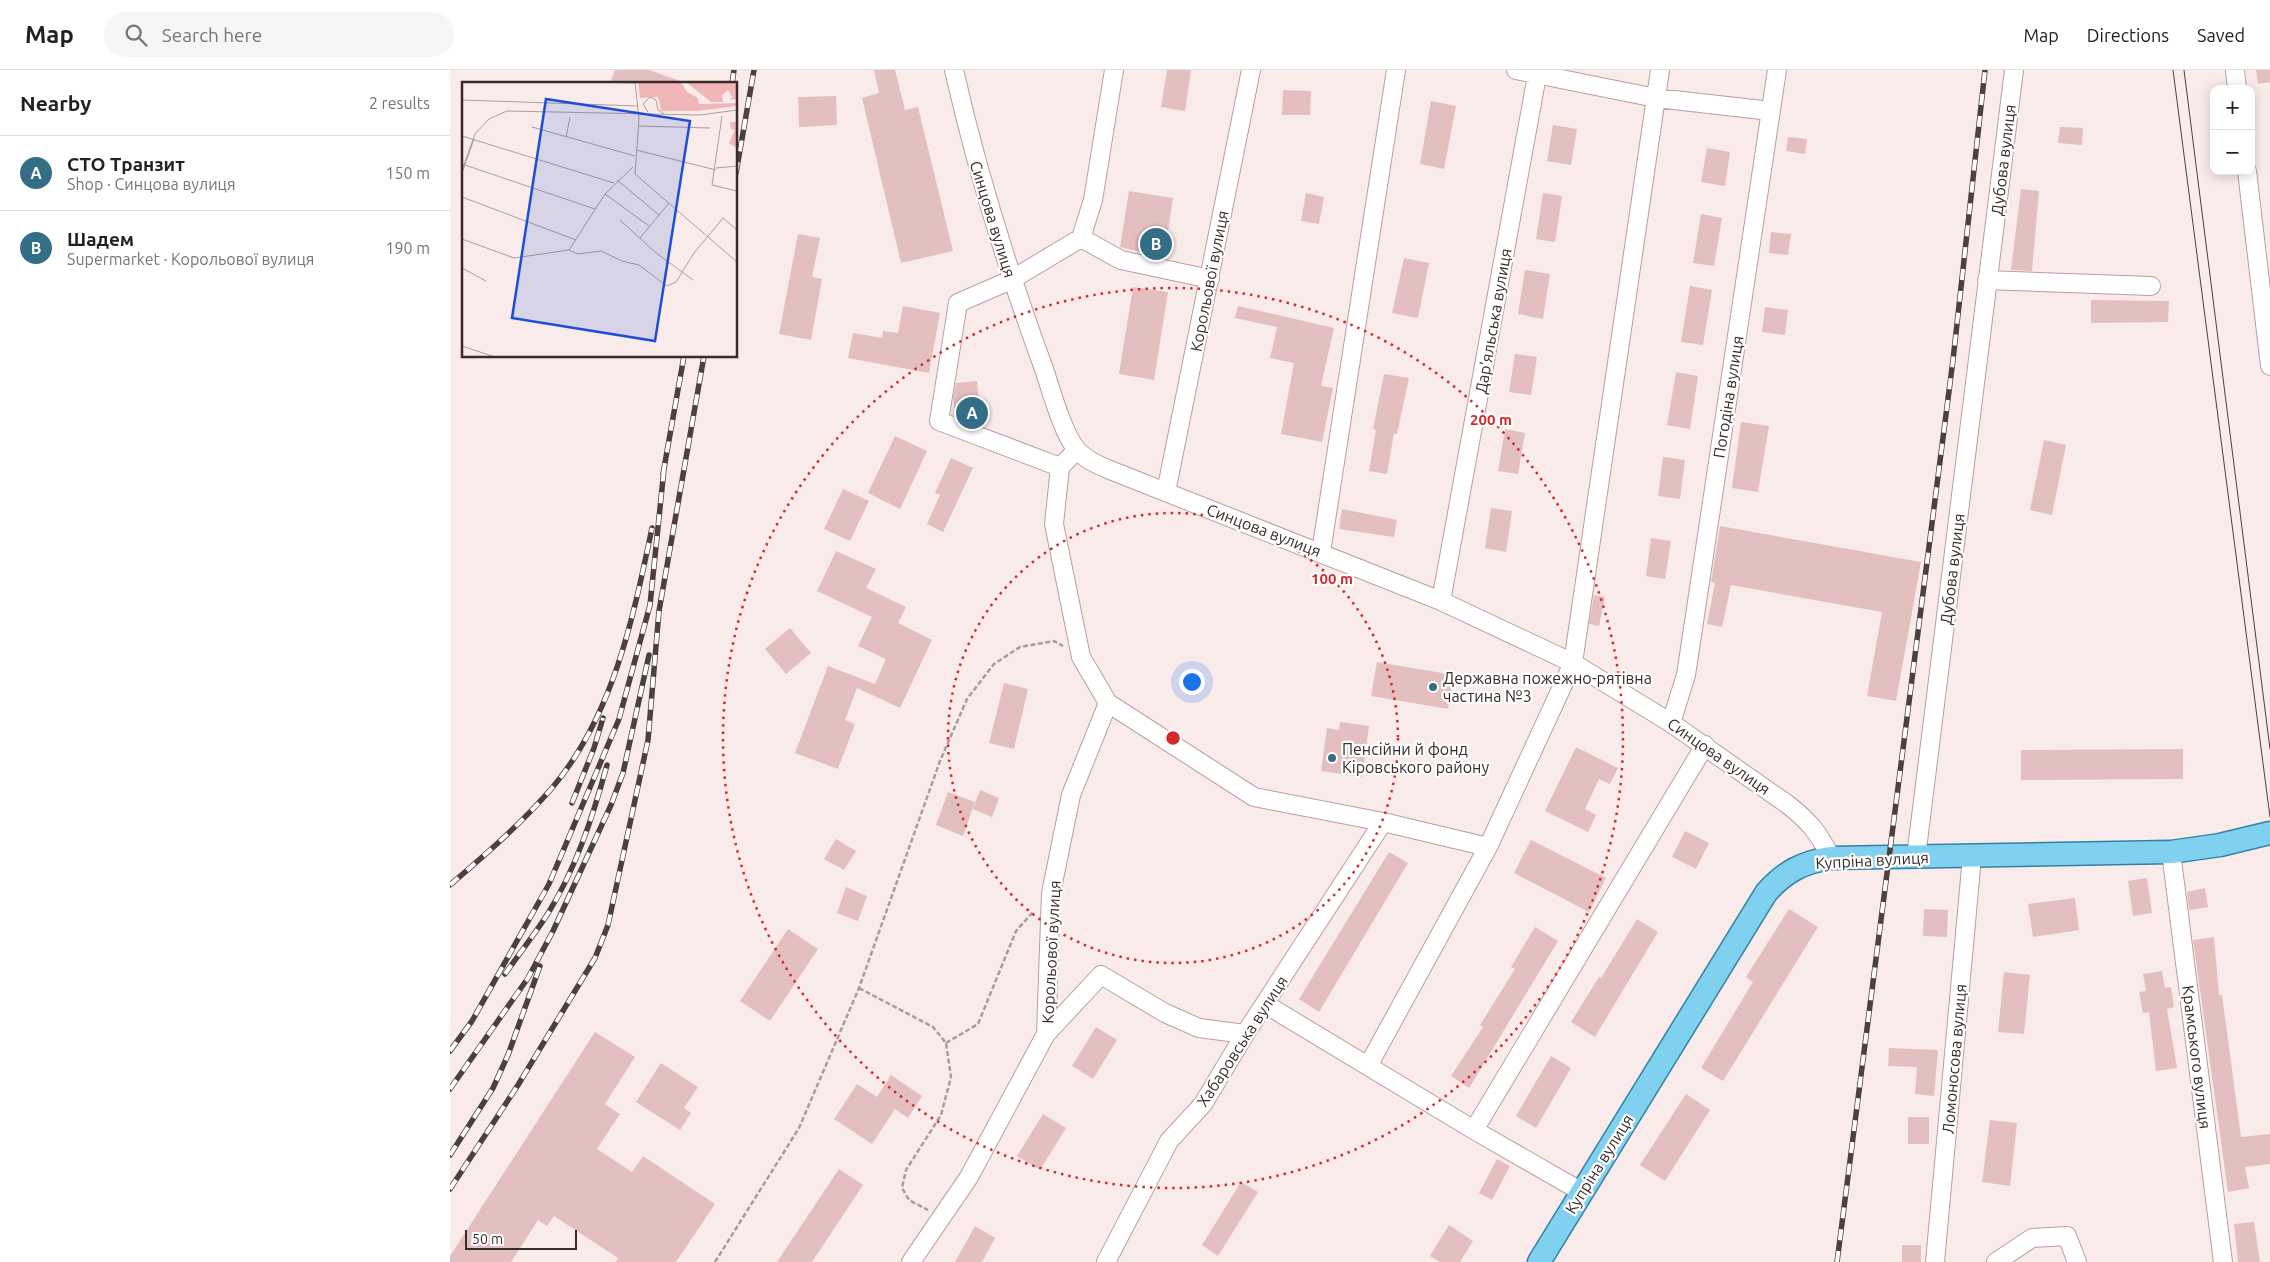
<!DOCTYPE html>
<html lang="en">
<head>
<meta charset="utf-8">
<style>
	:root { --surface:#fff; --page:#f6f6f6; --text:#222; --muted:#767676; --line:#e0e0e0; --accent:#336d86 }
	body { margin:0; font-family:Ubuntu,sans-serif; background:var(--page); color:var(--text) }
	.controls { position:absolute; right:15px; top:15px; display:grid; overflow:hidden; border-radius:10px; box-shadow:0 2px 12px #0003 }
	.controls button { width:45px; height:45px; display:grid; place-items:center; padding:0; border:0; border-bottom:1px solid var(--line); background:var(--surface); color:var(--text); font:25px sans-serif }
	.scale { position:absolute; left:15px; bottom:12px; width:112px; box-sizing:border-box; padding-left:5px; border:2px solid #392b2b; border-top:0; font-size:14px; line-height:18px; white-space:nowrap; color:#392b2b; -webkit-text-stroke:4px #fff; paint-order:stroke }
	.you { position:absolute; left:741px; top:611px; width:18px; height:18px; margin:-12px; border:4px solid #fff; border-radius:50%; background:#1a73e8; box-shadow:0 0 0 8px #1a73e833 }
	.badge { display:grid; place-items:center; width:32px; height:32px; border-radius:50%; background:var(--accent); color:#fff; font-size:16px; font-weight:700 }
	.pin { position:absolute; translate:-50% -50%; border:2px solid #fff; box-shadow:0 1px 5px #0006 }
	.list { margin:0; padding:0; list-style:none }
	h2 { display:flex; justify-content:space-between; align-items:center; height:65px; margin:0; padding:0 20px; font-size:21px }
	h2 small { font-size:16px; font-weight:400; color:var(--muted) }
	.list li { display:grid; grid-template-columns:32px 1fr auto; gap:15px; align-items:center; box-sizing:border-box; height:75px; padding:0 20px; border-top:1px solid var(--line) }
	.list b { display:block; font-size:19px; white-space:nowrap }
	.list p { margin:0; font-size:16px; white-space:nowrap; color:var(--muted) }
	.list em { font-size:16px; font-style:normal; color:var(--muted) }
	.icon { flex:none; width:28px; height:28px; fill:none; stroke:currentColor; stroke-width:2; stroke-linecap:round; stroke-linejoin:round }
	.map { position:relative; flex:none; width:1820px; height:1192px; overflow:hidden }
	header { display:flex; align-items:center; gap:30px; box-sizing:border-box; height:70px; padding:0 25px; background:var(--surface); border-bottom:1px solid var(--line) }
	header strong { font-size:24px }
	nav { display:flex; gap:28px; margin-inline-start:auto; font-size:18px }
	.search { width:350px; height:45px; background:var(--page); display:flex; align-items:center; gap:12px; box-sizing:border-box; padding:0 18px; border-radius:28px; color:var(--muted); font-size:19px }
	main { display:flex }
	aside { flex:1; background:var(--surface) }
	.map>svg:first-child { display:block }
	.building { fill:#e3bfc0 }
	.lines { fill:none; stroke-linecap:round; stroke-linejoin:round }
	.minor-casing { stroke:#be9c9d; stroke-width:20 }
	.major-casing { stroke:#3183a4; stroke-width:25 }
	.path { stroke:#aa9c9c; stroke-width:2.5; stroke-dasharray:5 2.5; stroke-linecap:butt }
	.minor { stroke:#fff; stroke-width:18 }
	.major { stroke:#80d1ef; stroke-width:22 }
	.tram { stroke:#4e3f3f; stroke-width:1 }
	.rail-casing { stroke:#4e3f3f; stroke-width:5.5 }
	.rail { stroke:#fff; stroke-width:4; stroke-dasharray:11; stroke-linecap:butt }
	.ring { fill:none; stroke:#d62828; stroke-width:2.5; stroke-dasharray:2.5 5 }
	.poi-dot { fill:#336d86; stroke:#fff; stroke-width:2 }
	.labels { text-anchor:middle; stroke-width:4.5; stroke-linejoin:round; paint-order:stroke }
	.street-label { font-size:16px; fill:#392b2b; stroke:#fff }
	.poi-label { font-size:16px; fill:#392b2b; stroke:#fff; text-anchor:start }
	.inset-road { fill:none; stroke:#ad9e9e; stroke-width:1 }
	.view { fill:#1d4ed8; fill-opacity:0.15; stroke:#1d4ed8; stroke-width:2.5 }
	.inset-edge { fill:none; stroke:#392b2b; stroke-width:2.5 }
	.centre { fill:#d62828; stroke:#fff; stroke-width:2.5 }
	.ring-label { font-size:15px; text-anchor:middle; font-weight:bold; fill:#d62828; stroke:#fff; stroke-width:4.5; stroke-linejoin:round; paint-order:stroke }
</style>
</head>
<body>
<header>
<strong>Map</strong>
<div class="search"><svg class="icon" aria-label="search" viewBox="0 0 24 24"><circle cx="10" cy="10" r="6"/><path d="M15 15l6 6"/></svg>Search here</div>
<nav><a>Map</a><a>Directions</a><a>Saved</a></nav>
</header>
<main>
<aside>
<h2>Nearby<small>2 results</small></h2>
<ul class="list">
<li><span class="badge">A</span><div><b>СТО Транзит</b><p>Shop · Синцова вулиця</p></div><em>150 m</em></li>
<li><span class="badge">B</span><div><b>Шадем</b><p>Supermarket · Корольової вулиця</p></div><em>190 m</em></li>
</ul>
</aside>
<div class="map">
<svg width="1820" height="1192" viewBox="0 0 1820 1192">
	<rect width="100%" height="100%" fill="#faebeb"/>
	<path class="building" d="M165,0H199L233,12V14H160Z
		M424,0H445L455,40L468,37L503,181L451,193L412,28L429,23Z
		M717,0H741L735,41L711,37Z
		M1806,0H1820V12L1808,14Z
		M833,20L861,21L860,45H832Z
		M386,26L387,55L349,57L348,27Z
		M981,31L1006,36L994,99L970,94Z
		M1103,55L1127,59L1121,95L1097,91Z
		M1610,57L1633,58L1632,75L1608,73Z
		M1338,67L1357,69L1355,84L1336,81Z
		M1257,78L1280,82L1275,116L1251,112Z
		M1571,119L1589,121L1582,201L1561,200Z
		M679,121L723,128L714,188L670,177Z
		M856,123L874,127L869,154L851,151Z
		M1093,123L1112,126L1105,172L1086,169Z
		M1251,144L1272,148L1264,196L1243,193Z
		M1321,162L1341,164L1338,185L1319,183Z
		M348,164L370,168L362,207L372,209L361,270L329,264Z
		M954,188L979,193L968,248L942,243Z
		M1075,200L1100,204L1093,249L1068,244Z
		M1240,216L1262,220L1253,275L1231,272Z
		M683,217L718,222L704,310L669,304Z
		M1641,230L1719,231L1718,252L1641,253Z
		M453,236L490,243L479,303L398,288L403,263L432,268L433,261L448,263Z
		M788,236L884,258L871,316L883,318L872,372L831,364L844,293L820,288L827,257L785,248Z
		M1315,237L1338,240L1335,265L1312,262Z
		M1065,284L1087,287L1081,325L1059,322Z
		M1226,302L1248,306L1240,359L1217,355Z
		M934,304L959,308L947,364L944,363L937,404L919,401L926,360L923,359Z
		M527,311L531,352L523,353L505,346L503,328L506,313Z
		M1291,352L1319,356L1308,422L1282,418Z
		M1055,359L1075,363L1068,404L1048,401Z
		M445,366L477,381L450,439L418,423Z
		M1594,370L1616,375L1602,445L1580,440Z
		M1213,387L1235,390L1230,429L1208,426Z
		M501,388L523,398L493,462L477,454L490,425L485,423Z
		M393,419L419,431L400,471L374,459Z
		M1041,438L1062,441L1056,482L1035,478Z
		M892,439L947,450L944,467L889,459Z
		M1270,456L1471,492L1446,631L1417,626L1432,542L1281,515L1272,557L1257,554L1265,513L1261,512Z
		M1201,468L1221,471L1215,509L1196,506Z
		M386,481L426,499L416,518L456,537L448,553L482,570L450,638L407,618L395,650L405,654L388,699L345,683L378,596L425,614L436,589L408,576L422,547L367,521Z
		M1144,525L1155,527L1149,556L1139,554Z
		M340,558L361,583L336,604L315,579Z
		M927,592L1004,605L998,639L921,626Z
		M554,613L578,619L564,679L539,673Z
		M890,652L919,656L912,707L871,701L877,658L889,660Z
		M1126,677L1168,698L1160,714L1149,709L1135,739L1146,745L1138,762L1095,741Z
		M1733,679V709L1571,710V680Z
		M530,720L549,728L542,747L523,739Z
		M498,722L525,732L513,766L486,755Z
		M1235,761L1259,773L1246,799L1222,787Z
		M386,769L406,781L394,800L374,789Z
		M1081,770L1156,808L1139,842L1064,803Z
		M939,782L958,793L869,942L849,929Z
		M1697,808L1702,843L1683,846L1678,811Z
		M396,817L417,826L408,851L387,843Z
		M1755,818L1758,837L1739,840L1737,822Z
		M1625,828L1629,860L1583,867L1578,834Z
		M1339,839L1368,857L1273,1011L1251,998L1303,912L1296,907Z
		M1474,839L1498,840L1497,867L1473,866Z
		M1187,849L1208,862L1145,967L1121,952L1149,907L1151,908Z
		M1085,857L1108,871L1019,1018L1001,1006L1033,957L1030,955L1065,899L1061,897Z
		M338,859L368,879L320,951L290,931Z
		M1764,867L1769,925H1772L1791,1067L1820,1064V1094L1795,1097L1799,1118L1778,1122L1743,870Z
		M1712,901L1715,918L1721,917L1724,937L1717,939L1727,998L1706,1001L1699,942L1693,943L1689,922L1696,921L1693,904Z
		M1554,902L1580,905L1574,964L1548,962Z
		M646,957L667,970L643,1009L622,996Z
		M145,962L185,987L155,1034L170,1044L147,1079L182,1102L193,1086L265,1134L226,1192H166L168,1188L104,1146L97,1156L88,1150L61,1192H0V1186Z
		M1439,978L1488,980L1484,1026L1465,1024L1467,997L1438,996Z
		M1101,986L1121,998L1086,1058L1066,1046Z
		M211,993L248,1017L234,1038L241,1043L230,1060L186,1032Z
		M441,1005L472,1026L458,1048L445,1039L422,1074L384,1049L407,1014L427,1027Z
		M1236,1024L1260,1040L1215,1111L1190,1095Z
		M593,1044L616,1058L590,1100L567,1086Z
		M1458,1047H1479V1074H1458Z
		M1540,1050L1567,1053L1560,1116L1532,1112Z
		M1047,1089L1060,1096L1042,1130L1029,1123Z
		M389,1099L413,1115L362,1192H327Z
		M791,1112L808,1122L768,1186L752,1175Z
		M1804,1152L1810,1192H1788L1784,1154Z
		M999,1155L1023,1171L1010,1192H990L980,1186Z
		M525,1156L545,1168L532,1192H505Z
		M1452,1175H1471V1192H1452Z"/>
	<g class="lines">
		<defs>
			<path id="minor" d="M504,0C527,102 558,201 594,299C601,320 613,364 627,380C636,390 648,395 660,400L991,531L1123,593L1221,653L1337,734C1359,751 1369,763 1381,788
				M1066,0L1206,28L1321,41
				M1785,0L1787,19
				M1797,101L1820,296
				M631,168L671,190L760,209
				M1537,210L1701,216
				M610,397L489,351L508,233L561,210L631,168L643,130L664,0
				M716,422L801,0
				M871,482L946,0
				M991,531L1088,0
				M658,633L804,727L933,752L1038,777
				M1221,653L1236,605L1327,0
				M1721,782L1773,1192
				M1466,787L1564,0
				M815,934L1024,1060L1132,1122
				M596,964L651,905L715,943L749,958L795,964
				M918,996L1038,777L1123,593L1210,0
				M1024,1060L1255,675
				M461,1192L519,1107L596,964L601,823L621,725L658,633L631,587L604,454L610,397L627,380
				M656,1192L719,1071L753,1034L795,964L933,752
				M1485,1192L1522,787
				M1546,1192L1582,1168L1617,1166L1627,1192"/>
			<path id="major" d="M1089,1192L1316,823C1334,802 1353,792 1381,788L1721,782L1770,775L1820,763"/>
		</defs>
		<use href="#minor" class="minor-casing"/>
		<use href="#major" class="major-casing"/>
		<path class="path" d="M409,918L483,957L496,973L501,1007L491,1045L456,1100L452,1118L459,1130L478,1140
			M496,973L528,954L566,861L583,842
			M265,1192L349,1058L409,918L490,691L517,629L544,594L570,577L604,571L613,576"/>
		<use href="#minor" class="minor"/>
		<use href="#major" class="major"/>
		<path class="tram" d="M1723,0L1820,747
			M1734,0L1820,679"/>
		<defs>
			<path id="rail" d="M282,14L284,0
				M286,103L304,0
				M213,404L234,286
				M122,733L144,678L153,648
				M0,815C36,784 71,754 102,718C163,646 183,549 202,458
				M55,904C69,884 84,865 97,845C126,799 143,746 157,695
				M0,981L22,951L99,814L169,649L200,535L214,399
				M0,1019L78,908L103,861L161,735L173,703L199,585
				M0,1085L43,1018L58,985L90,896
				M0,1119L68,1015L145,888L158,855L198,670L209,541L254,286
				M1387,1192L1503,290L1535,0"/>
		</defs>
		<use href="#rail" class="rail-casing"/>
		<use href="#rail" class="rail"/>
	</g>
	<g class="ring">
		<circle cx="723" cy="668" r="225"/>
		<circle cx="723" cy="668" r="450"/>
	</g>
	<g class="poi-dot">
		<circle cx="983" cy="617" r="5"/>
		<circle cx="882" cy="688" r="5"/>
	</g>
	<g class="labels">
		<g class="street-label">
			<text transform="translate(1553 90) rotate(-83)" y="6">Дубова вулиця</text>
			<text transform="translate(543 149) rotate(73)" y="6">Синцова вулиця</text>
			<text transform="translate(759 211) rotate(-79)" y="6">Корольової вулиця</text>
			<text transform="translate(1043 251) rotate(-80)" y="6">Дар’яльська вулиця</text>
			<text transform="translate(1278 327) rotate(-81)" y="6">Погодіна вулиця</text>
			<text transform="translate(814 460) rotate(21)" y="6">Синцова вулиця</text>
			<text transform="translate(1502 499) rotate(-83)" y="6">Дубова вулиця</text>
			<text transform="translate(1269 686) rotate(35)" y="6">Синцова вулиця</text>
			<text transform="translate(1422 790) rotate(-3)" y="6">Купріна вулиця</text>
			<text transform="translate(601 882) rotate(-87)" y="6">Корольової вулиця</text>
			<text transform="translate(792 971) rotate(-57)" y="6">Хабаровська вулиця</text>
			<text transform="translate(1747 987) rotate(83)" y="6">Крамського вулиця</text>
			<text transform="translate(1504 989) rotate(-85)" y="6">Ломоносова вулиця</text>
			<text transform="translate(1149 1094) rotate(-58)" y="6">Купріна вулиця</text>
		</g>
		<g class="poi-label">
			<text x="993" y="614">Державна пожежно-рятівна<tspan x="993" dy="18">частина №3</tspan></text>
			<text x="892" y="685">Пенсійни й фонд<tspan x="892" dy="18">Кіровського району</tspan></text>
		</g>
	</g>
	<g transform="translate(12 12)">
		<rect width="275" height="275" fill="#faebeb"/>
		<path d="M176,0H219L225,10L236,16L237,22L275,21V24L235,29H199L196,15L178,16ZM224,0H275V17L268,18L270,15L266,8L260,13L261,20H249ZM268,40H275V66L267,61L273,48L269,47Z" fill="#f3b6b8"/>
		<path class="inset-road" d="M139,0L173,1M173,0L177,37L173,92L275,180M0,18L176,24M186,30L181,22L188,15L194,18L196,28L202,32M260,34L250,103L275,109M177,44L248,46M70,45L173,74M0,54L152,101M104,55L108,35M174,68L254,88M0,82L133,127M254,86L275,84M0,88L13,52L27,37L45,29L238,33L275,28M0,91L12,57M155,98L197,133M143,112L187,144M0,115L114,158M158,138L193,170L231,198M178,156L207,121M0,157L52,176L107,168L143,112L171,85M107,168L116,172L139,169L160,179L177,183L205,204L214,200L232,171L261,136L275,148M0,186L24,199M0,264L33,275"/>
		<path class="view" d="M84,17L228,39L193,259L50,236Z"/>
		<rect width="275" height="275" class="inset-edge"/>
	</g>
	<circle cx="723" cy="668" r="8" class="centre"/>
	<g class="ring-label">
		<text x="1041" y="355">200 m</text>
		<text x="882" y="514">100 m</text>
	</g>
</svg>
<div class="controls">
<button>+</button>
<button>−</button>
</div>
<div class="scale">50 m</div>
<div class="you"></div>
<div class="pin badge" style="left:522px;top:343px">A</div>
<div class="pin badge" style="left:706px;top:174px">B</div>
</div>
</main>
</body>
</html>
